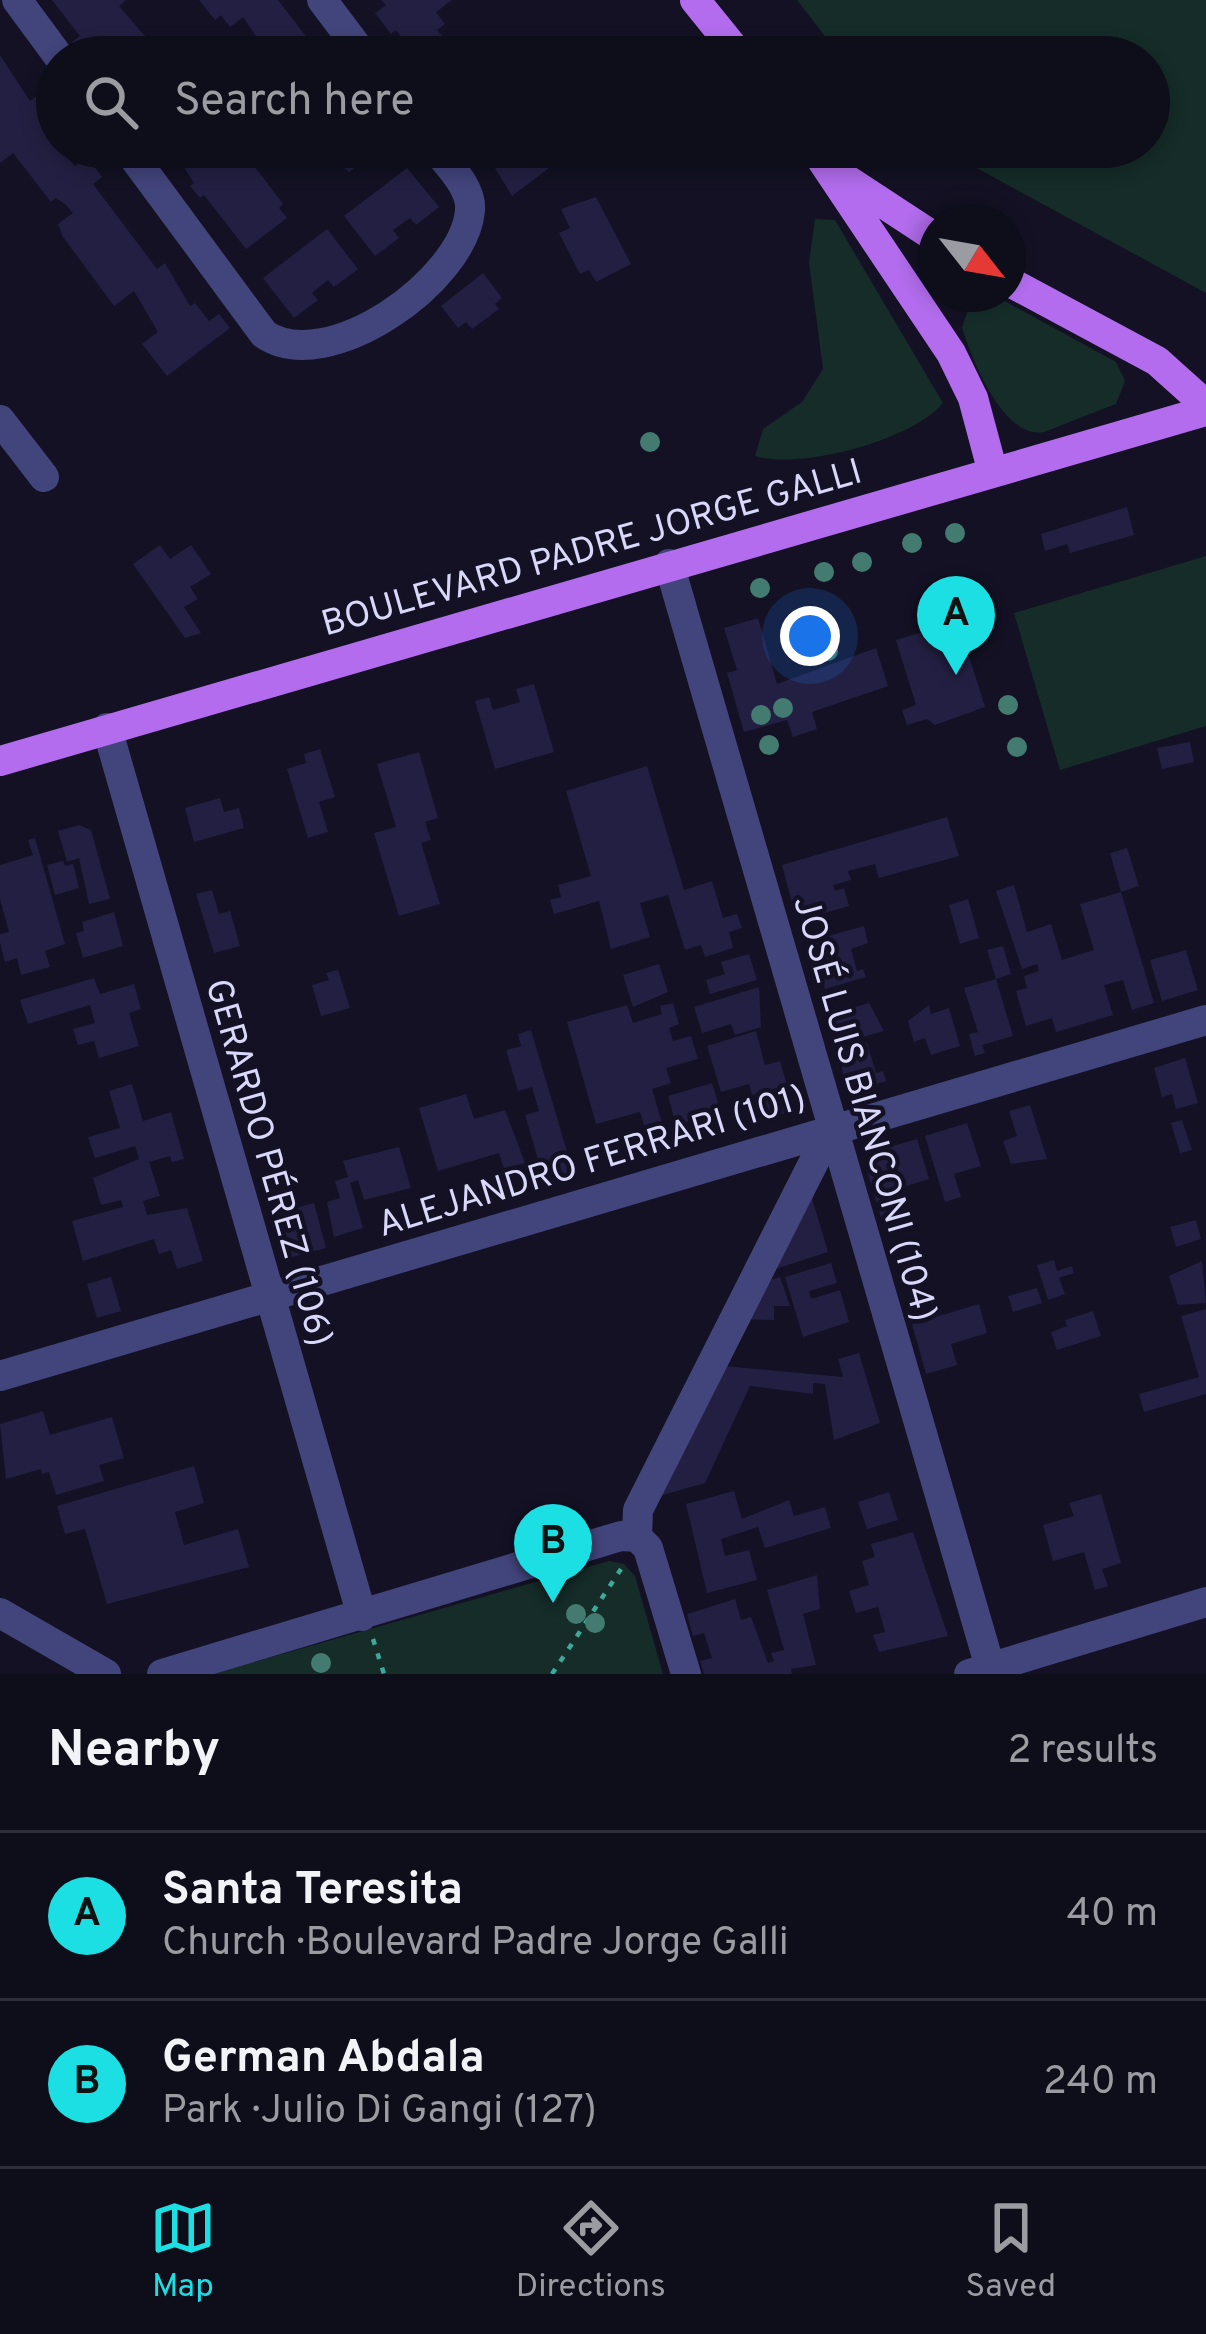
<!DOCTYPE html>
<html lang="en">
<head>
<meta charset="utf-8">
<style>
	:root { --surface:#0e0d1a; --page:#1c1b27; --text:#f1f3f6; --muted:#9b9ca2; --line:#2e2d39; --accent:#1bdfe3 }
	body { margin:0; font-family:Overpass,sans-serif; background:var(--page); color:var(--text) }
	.compass { position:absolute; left:918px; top:204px; width:108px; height:108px; border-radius:50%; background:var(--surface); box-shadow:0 6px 18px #0003; rotate:121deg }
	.you { position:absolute; left:810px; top:636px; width:42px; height:42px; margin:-30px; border:9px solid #fff; border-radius:50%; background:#1a73e8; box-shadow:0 0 0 18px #1a73e833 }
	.badge { display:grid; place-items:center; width:78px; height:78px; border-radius:50%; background:var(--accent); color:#111; font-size:39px; font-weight:700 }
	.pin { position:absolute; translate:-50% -99px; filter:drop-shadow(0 3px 6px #0008) }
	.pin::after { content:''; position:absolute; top:63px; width:42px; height:36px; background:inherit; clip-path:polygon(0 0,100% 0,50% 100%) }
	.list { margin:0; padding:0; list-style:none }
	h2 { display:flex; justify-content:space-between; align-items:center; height:156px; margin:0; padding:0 48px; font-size:51px }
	h2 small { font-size:39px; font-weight:400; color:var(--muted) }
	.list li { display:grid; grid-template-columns:78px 1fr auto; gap:36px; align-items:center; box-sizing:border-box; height:168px; padding:0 48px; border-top:3px solid var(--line) }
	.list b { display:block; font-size:45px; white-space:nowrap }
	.list p { margin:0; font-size:39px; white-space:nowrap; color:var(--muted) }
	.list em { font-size:39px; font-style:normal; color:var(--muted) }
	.icon { flex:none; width:66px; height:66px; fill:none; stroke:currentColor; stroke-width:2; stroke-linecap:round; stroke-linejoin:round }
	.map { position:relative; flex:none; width:1206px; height:1674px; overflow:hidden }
	.search { position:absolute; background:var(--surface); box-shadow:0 6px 18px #0003; left:36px; right:36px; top:36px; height:132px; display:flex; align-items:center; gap:30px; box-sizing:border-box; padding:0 42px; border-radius:66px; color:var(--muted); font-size:45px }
	.sheet { height:492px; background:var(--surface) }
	nav { display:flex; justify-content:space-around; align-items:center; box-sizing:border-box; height:168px; border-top:3px solid var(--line); background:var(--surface); font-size:33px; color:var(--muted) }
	nav a { display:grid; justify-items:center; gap:6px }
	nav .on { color:var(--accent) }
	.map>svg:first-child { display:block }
	.green { fill:#152c29 }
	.building { fill:#231f42 }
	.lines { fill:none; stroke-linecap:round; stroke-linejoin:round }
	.path { stroke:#3da999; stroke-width:4.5; stroke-dasharray:6 9; stroke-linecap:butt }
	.minor { stroke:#42447c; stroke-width:30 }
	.major { stroke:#b26ced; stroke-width:30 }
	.tree { fill:#447b71 }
	.labels { text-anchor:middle; stroke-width:9; stroke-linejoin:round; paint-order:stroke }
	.street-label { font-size:36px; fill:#d9d8fa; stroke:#131123 }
</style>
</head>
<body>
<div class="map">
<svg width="1206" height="1674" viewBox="0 0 1206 1674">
	<rect width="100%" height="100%" fill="#131123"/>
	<path class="green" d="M797,0H1206V293L938,147H1149V57H841Z
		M815,219L835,220L943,403C913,440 801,470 755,456L763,429L802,402L823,369L809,263Z
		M983,297L999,298L1116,362L1125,381L1116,404L1044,432C1004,440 971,359 962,327L971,302Z
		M1206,556V726L1060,770L1014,613Z
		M609,1561L624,1564L635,1576L663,1674H212Z"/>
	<path class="building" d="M52,0H126L119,6L163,57H96L88,47L80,53L72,42L80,36Z
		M199,0H278L322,57H270L243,17L230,27L221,15L215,20Z
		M381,0H452L436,12L445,24L437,30L461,57H405L395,44L402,38L396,30L391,34L375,13L386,5Z
		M0,55L30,101L47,88L57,100V147L75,166L87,157L102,177L93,184L157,269L165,263L190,306L195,303L209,321L219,314L230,328L167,376L142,344L158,332L134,291L114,306L63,237L58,224L73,213L66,205L56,198L51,202L13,153L0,163Z
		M171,147H221L216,151L223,160L240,147L283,204L279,208L287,218L246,249L204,195L200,198L190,186L194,183Z
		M323,147H381L349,172Z
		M482,147H545L557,162L512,196Z
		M407,168L439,207L416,225L410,218L393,230L399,238L375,256L344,216Z
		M596,197L631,264L596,282L589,270L580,274L559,233L570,228L561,209Z
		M327,229L358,269L334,287L328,280L312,293L318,300L294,318L263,278Z
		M483,273L502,298L495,304L499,309L472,329L466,322L458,328L441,306Z
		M1127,507L1134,535L1070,553L1067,544L1045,551L1041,534Z
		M160,545L170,559L191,545L211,574L190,587L198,599L184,607L201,633L185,638L133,564Z
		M758,618L777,684L876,648L888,686L812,712L817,729L793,737L787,720L744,732L727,673L737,670L724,628Z
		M958,621L985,707L935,725L927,719L907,725L902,710L916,705L896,640Z
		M534,684L554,752L495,769L475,701L489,697L493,710L520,702L516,689Z
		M1190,742L1194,762L1162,769L1157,748Z
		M320,749L335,797L319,802L328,832L308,838L287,769L306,763L304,754Z
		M419,752L438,818L425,822L431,840L421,843L440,904L399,916L374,833L396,827L377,764Z
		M647,766L684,890L712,881L723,918L737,914L742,928L729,932L733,948L705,957L701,945L685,950L668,895L640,903L650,937L611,949L599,901L554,914L550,900L561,897L558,885L591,876L566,791Z
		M220,798L224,812L239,808L244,828L194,842L185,808Z
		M947,817L959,856L879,878L875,864L848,871L851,880L833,885L835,891L844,888L849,906L807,918L802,900L792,903L782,865Z
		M79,825L91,830L110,899L89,904L79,858L67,862L58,831Z
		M35,838L65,944L45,951L50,967L21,975L17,958L5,962L0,942V934L9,932L0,899V865L33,855L28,840Z
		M1127,848L1139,886L1121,892L1110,853Z
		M63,861L65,866L73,864L79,888L55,895L47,865Z
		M1014,885L1027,932L1051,924L1062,960L1094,950L1080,904L1121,892L1154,1003L1132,1010L1123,980L1104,985L1113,1015L1056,1032L1052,1018L1026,1026L1016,991L1027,988L1024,976L1039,971L1037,964L1022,969L996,891Z
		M212,890L219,914L230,911L240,946L214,953L196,894Z
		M968,899L979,938L960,944L949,905Z
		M114,912L123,946L83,958L76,933L84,931L82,922Z
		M864,926L868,943L851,949L857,971L863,969L866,977L825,989L811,941Z
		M1003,946L1011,974L996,979L987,950Z
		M1186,950L1198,990L1162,1001L1150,960Z
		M749,954L757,980L710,994L706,980L725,974L721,962Z
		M659,964L668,992L633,1007L623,975Z
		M338,970L350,1008L321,1016L312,985L329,980L326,973Z
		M94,978L100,994L134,984L141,1009L129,1013L139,1046L99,1058L94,1041L78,1045L73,1029L95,1023L90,1005L28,1024L20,1000Z
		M996,979L1013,1036L982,1045L985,1053L975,1056L969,1034L978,1032L964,988Z
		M759,987L761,1027L735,1035L731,1024L702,1033L694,1007Z
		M673,1003L679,1024L669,1028L673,1041L691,1036L698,1059L666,1068L671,1083L652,1089L669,1147L652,1152L640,1112L596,1124L567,1022L627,1005L633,1023L662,1014L660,1006Z
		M869,1003L884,1031L837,1044L825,1016Z
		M929,1005L931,1014L949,1008L960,1046L931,1055L925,1038L914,1042L908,1021Z
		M531,1030L574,1175L545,1183L525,1115L539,1111L532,1087L518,1091L506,1050L521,1046L518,1034Z
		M756,1031L765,1065L780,1061L787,1085L752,1095L749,1084L721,1092L707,1046Z
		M867,1043L876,1073L883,1071L886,1081L856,1090L844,1084L840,1051Z
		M1185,1058L1198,1103L1176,1109L1172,1094L1162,1097L1154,1068Z
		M712,1083L721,1112L676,1125L668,1096Z
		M132,1084L143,1121L171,1112L184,1159L172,1162L170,1156L149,1162L160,1196L143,1201L147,1215L187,1208L203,1261L177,1269L171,1250L159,1254L154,1239L83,1261L72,1221L123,1207L121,1200L101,1205L93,1178L139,1159L135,1146L95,1158L88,1137L120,1128L109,1091Z
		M789,1092L792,1101L785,1113L752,1123L747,1104Z
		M466,1094L474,1119L505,1110L525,1163L504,1169L499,1153L438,1171L419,1108Z
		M1030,1105L1047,1159L1011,1164L1003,1141L1017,1136L1009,1111Z
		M1182,1120L1192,1150L1180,1153L1171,1123Z
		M967,1123L981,1166L954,1174L961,1197L945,1202L925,1136Z
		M917,1139L929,1179L893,1190L902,1218L883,1224L865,1164L885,1158L883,1149Z
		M399,1147L411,1188L364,1200L358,1180L350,1183L363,1228L334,1237L327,1202L340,1198L335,1181L348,1177L343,1161Z
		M809,1188L828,1252L757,1275Z
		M314,1203L326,1248L292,1257L280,1212Z
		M1196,1220L1201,1239L1176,1247L1170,1227Z
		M1054,1260L1057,1271L1072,1266L1074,1273L1059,1278L1065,1294L1048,1300L1037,1265Z
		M1202,1261L1206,1303L1178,1305L1169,1276Z
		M831,1263L837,1283L809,1291L811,1299L840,1290L849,1322L803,1337L785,1277Z
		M111,1277L121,1311L97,1318L87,1284Z
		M780,1277L790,1306H774V1320L736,1319L752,1285Z
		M1037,1288L1042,1303L1013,1312L1008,1296Z
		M979,1304L987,1333L951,1344L957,1365L926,1374L912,1324Z
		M1206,1309V1394L1144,1412L1139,1394L1199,1377L1181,1316Z
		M1093,1311L1101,1336L1057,1350L1051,1332L1067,1326L1065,1320Z
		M859,1353L880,1423L834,1440L825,1384L813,1383V1394L750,1386L705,1483L656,1497L713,1365L843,1377L838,1359Z
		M43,1411L50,1435L112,1417L124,1458L99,1465L104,1481L56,1495L49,1472L42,1474L41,1469L6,1479L0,1424Z
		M194,1466L204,1503L175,1512L184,1545L238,1529L249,1567L107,1604L85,1529L65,1534L57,1506Z
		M734,1491L742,1519L789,1500L794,1516L825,1507L831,1528L765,1548L758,1527L721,1539L725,1556L749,1550L757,1580L707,1593L686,1504Z
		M889,1492L898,1520L867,1529L858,1502Z
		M1101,1494L1121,1563L1102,1569L1108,1586L1095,1590L1084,1552L1053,1561L1043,1525L1074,1516L1069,1503Z
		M913,1532L948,1636L879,1652L873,1635L885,1632L878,1607L856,1613L849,1591L869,1585L862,1561L875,1557L871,1544Z
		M817,1575L820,1609L803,1614L816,1665L791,1669L792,1674H704L700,1661L712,1658L704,1633L693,1636L687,1614L735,1599L741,1620L751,1617L768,1663L774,1661L771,1653L784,1650L767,1590Z"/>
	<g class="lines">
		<path class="path" d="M373,1639L384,1674
			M552,1674L621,1569"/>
		<path class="minor" d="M17,0L59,57
			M322,0L365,57
			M126,147L264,334C327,378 465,280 470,210C472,187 447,164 434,147
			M0,420L44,477
			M669,564L992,1674
			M107,728L362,1616
			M0,1376L1206,1020
			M637,1537L638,1510L831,1128
			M637,1537L648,1548L686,1674
			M0,1613L106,1674
			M162,1674L621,1536L637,1537
			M969,1674L1206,1602"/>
		<path class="major" d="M695,0L741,57
			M813,147L951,353L973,398L992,469
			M843,177L936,238
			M1008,281L1157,361L1206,405
			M0,761L1206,411"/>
	</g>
	<g class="tree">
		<circle cx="650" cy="442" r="10"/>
		<circle cx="955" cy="533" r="10"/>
		<circle cx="912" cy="543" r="10"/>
		<circle cx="862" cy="562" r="10"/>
		<circle cx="824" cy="572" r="10"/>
		<circle cx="760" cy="588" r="10"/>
		<circle cx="828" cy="651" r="10"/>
		<circle cx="1008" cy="705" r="10"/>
		<circle cx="783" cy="708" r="10"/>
		<circle cx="761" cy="715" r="10"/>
		<circle cx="769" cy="745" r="10"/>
		<circle cx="1017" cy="747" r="10"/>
		<circle cx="576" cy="1614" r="10"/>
		<circle cx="595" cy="1623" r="10"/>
		<circle cx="321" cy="1663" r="10"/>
	</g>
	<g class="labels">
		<g class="street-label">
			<text transform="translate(591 546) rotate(-16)" y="13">BOULEVARD PADRE JORGE GALLI</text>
			<text transform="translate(867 1108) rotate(74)" y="13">JOSÉ LUIS BIANCONI (104)</text>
			<text transform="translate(591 1159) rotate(-17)" y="13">ALEJANDRO FERRARI (101)</text>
			<text transform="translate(271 1162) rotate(74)" y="13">GERARDO PÉREZ (106)</text>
		</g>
	</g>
</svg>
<svg class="compass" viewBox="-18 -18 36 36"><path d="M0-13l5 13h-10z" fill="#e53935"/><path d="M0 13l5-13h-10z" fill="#9b9ca2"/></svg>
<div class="you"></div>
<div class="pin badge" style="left:956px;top:675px">A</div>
<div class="pin badge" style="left:553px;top:1603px">B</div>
<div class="search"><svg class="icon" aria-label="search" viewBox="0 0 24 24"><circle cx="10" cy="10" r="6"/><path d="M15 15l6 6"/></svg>Search here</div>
</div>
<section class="sheet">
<h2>Nearby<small>2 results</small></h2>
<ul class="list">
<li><span class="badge">A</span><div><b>Santa Teresita</b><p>Church · Boulevard Padre Jorge Galli</p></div><em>40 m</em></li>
<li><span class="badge">B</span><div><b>German Abdala</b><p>Park · Julio Di Gangi (127)</p></div><em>240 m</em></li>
</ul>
</section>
<nav>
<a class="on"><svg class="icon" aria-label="map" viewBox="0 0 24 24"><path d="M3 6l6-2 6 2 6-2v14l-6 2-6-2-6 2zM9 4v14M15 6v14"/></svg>Map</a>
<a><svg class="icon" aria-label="directions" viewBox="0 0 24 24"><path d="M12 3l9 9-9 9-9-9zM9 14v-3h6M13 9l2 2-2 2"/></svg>Directions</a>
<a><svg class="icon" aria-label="saved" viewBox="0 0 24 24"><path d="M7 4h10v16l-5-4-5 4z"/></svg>Saved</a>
</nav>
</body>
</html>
